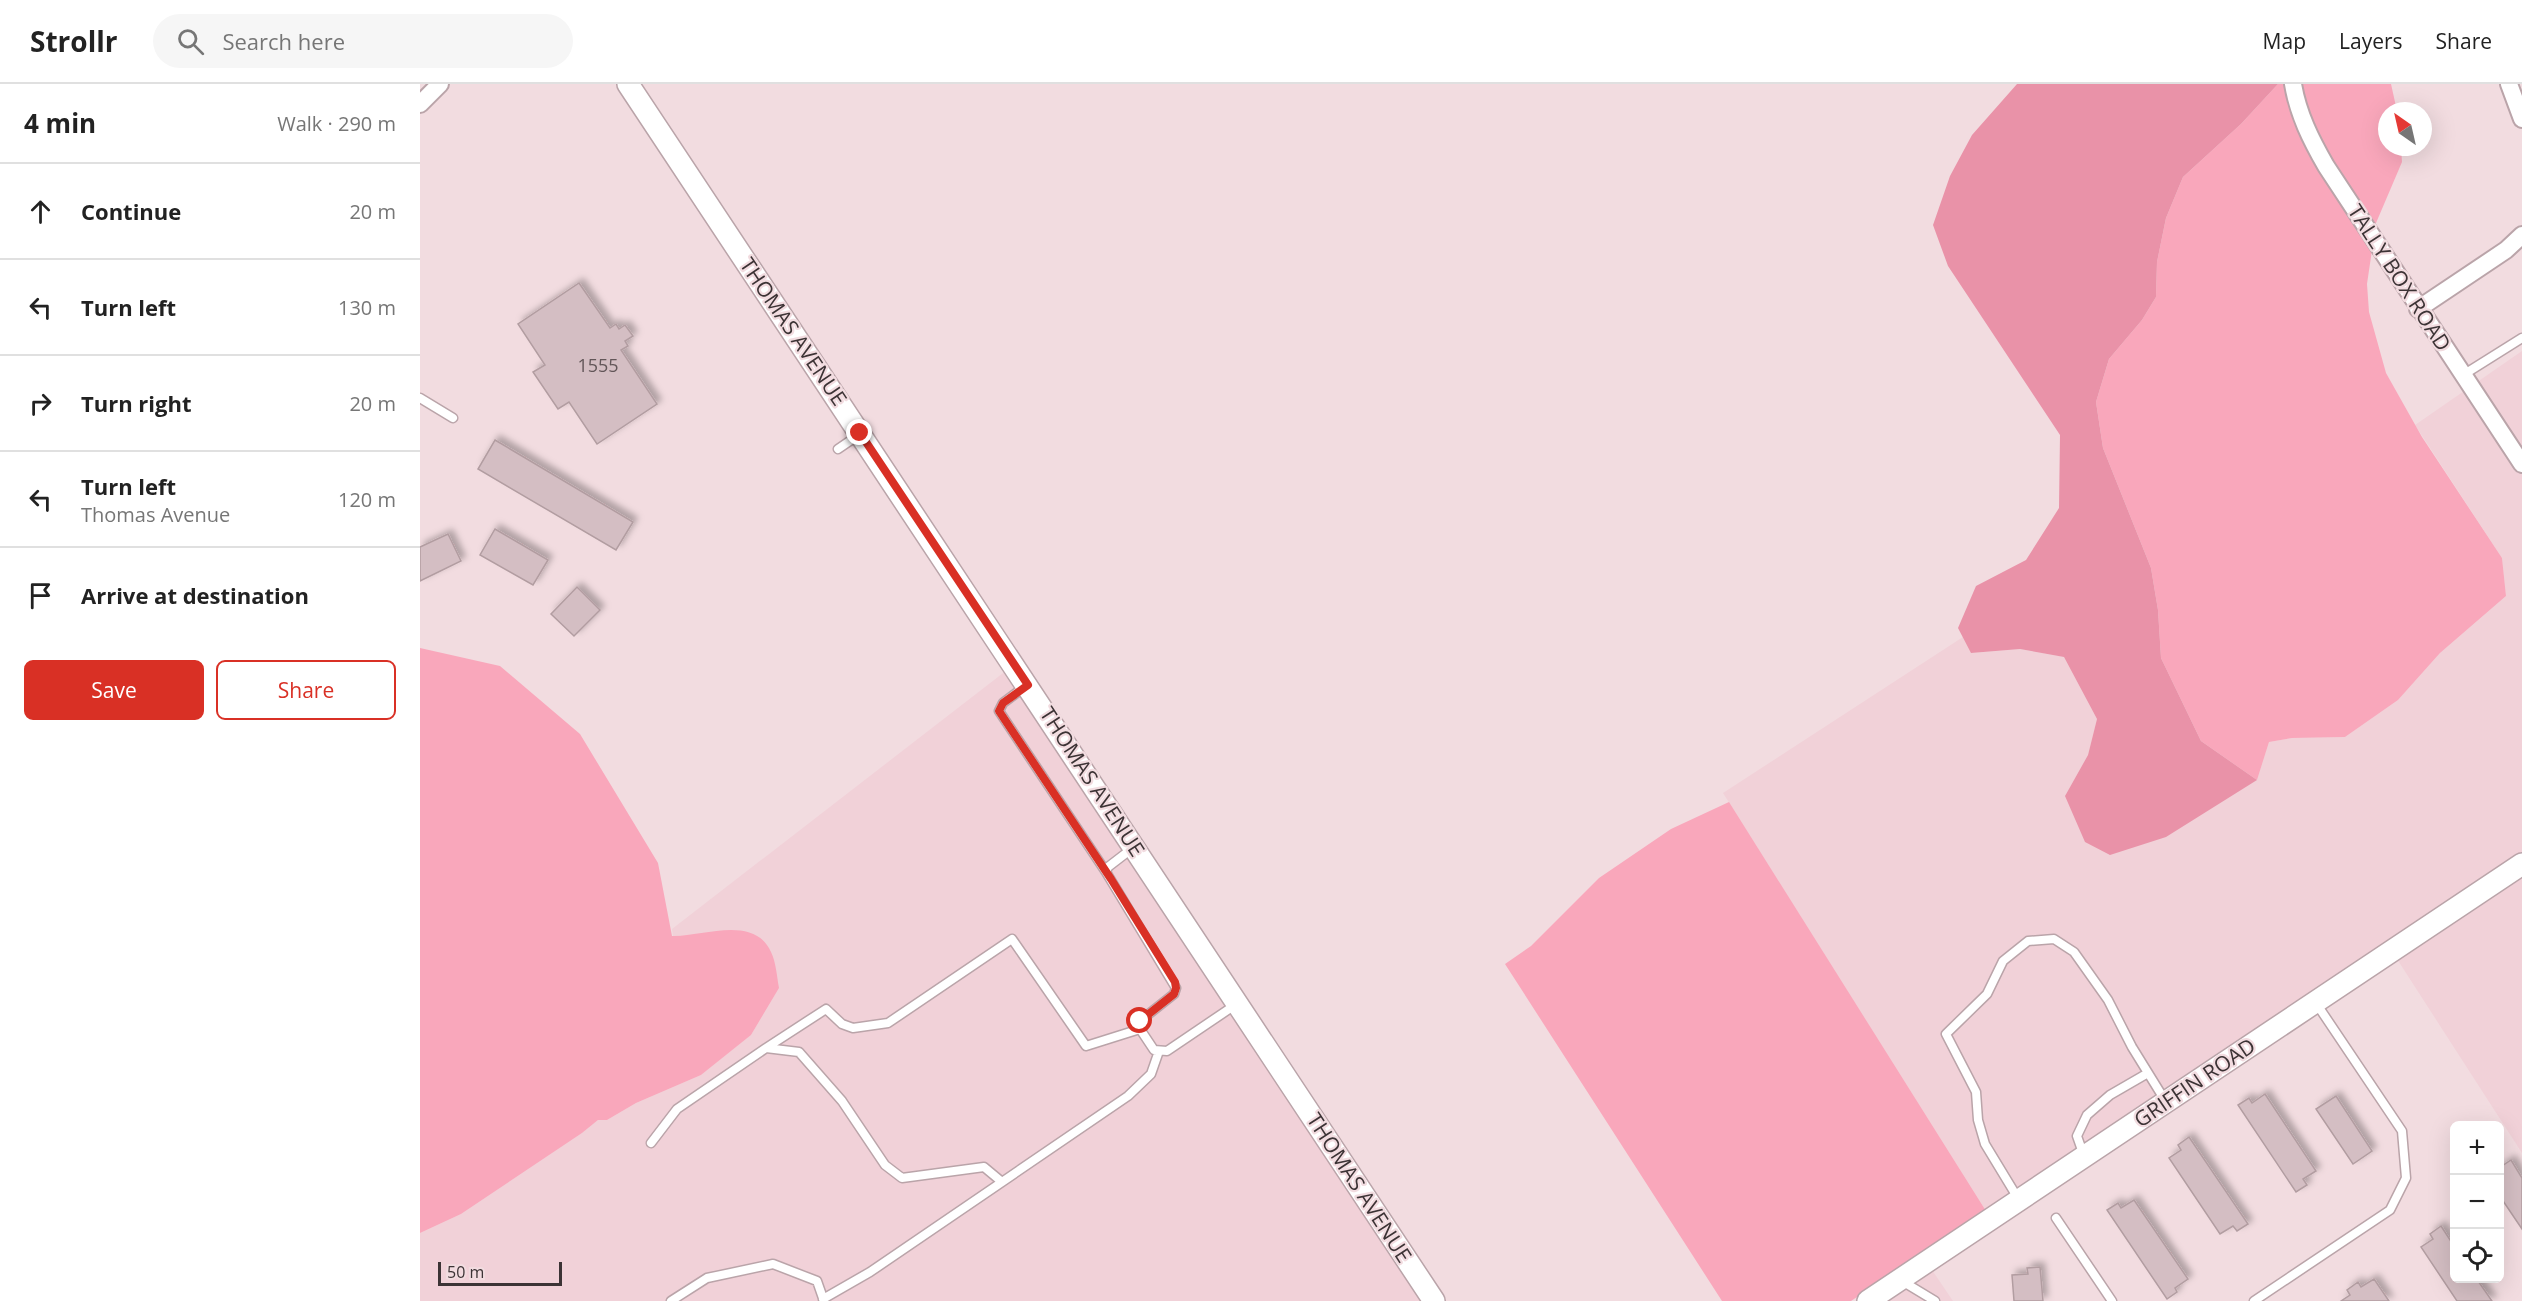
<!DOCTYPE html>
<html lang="en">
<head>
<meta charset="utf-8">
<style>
	:root { --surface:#fff; --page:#f6f6f6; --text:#222; --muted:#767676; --line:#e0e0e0; --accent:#d93025 }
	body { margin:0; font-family:"Open Sans",sans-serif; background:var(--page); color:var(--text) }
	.controls { position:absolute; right:18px; bottom:18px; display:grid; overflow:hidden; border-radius:9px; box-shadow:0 6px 24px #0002 }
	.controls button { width:54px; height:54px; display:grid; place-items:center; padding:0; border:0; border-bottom:2px solid var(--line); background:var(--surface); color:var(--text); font:30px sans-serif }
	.compass { position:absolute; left:1958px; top:18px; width:54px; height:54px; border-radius:50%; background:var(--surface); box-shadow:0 6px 24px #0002; rotate:326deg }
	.scale { position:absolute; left:18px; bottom:15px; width:124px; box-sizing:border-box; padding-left:6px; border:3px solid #3c3335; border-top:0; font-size:16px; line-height:21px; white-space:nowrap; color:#3c3335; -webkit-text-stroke:4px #f2dce0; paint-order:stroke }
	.stop { position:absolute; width:18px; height:18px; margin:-14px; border:4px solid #d93025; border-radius:50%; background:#fff }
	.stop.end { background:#d93025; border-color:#fff; box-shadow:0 2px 6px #0008 }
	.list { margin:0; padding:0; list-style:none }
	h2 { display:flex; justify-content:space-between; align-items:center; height:78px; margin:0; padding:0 24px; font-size:26px }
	h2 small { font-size:20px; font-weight:400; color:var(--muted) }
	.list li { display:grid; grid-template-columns:39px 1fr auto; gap:18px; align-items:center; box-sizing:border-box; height:96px; padding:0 24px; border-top:2px solid var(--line) }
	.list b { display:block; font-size:22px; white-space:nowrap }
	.list p { margin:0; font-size:20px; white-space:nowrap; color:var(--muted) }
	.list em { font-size:20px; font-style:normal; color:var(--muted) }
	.actions { display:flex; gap:12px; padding:18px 24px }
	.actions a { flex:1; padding:14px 0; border:2px solid var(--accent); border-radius:9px; text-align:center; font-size:21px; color:var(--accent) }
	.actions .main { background:var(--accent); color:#fff }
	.icon { flex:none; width:33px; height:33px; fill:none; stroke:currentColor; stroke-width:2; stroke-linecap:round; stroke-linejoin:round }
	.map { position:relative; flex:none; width:2102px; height:1217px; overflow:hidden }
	header { display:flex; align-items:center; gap:36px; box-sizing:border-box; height:84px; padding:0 30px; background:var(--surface); border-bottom:2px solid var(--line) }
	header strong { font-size:28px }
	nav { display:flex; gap:33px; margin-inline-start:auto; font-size:21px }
	.search { width:420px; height:54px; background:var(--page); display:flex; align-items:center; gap:15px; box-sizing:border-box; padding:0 21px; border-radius:33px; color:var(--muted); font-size:22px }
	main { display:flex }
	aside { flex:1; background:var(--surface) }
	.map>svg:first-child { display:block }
	.built { fill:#f1d1d8 }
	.green { fill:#f9a7bb }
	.forest { fill:#e992a8 }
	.building { fill:#d4bec3; stroke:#b29da1; stroke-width:1.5; filter:url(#shadow) }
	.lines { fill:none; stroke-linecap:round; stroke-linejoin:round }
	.service-casing { stroke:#baa4a9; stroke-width:11 }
	.minor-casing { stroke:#baa4a9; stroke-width:20 }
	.tertiary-casing { stroke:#baa4a9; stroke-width:24 }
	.service { stroke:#fff; stroke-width:8 }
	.minor { stroke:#fff; stroke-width:16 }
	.tertiary { stroke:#fff; stroke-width:21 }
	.route { stroke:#d93025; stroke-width:8 }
	.labels { text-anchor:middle; stroke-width:4.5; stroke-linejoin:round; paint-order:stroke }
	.number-label { font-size:18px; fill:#625658 }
	.street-label { font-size:21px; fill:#3c3335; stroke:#f2dce0 }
</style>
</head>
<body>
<header>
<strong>Strollr</strong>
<div class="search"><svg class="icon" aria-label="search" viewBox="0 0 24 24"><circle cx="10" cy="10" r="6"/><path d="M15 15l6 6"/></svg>Search here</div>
<nav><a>Map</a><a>Layers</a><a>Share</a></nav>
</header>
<main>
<aside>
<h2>4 min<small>Walk · 290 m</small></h2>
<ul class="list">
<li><svg class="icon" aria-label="ahead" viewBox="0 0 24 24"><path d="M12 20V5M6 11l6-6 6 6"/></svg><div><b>Continue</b></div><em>20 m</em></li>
<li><svg class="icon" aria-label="left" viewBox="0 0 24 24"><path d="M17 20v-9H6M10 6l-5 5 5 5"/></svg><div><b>Turn left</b></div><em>130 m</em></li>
<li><svg class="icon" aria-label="right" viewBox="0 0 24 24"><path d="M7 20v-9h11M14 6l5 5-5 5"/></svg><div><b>Turn right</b></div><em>20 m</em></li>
<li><svg class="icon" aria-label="left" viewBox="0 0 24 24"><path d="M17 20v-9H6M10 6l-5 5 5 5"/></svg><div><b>Turn left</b><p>Thomas Avenue</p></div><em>120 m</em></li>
<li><svg class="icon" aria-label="arrive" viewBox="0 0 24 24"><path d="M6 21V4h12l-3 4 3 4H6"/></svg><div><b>Arrive at destination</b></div></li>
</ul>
<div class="actions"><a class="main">Save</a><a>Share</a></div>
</aside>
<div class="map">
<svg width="2102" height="1217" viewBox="0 0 2102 1217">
	<defs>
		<filter id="shadow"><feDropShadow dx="4.5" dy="-4.5" stdDeviation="3" flood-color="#0004"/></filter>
	</defs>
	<rect width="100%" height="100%" fill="#f2dce0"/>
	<path class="built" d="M2102,267V769L1566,1127L1303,709L1543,553L1552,569L1600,565L1644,573L1677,635L1668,671L1645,712L1837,696L1849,658L1872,654L1925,653L1978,616L2020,569L2086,512L2082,474L1995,341Z
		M587,586L1004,1217H0V1149L41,1130L162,1049L178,1036H187L216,1019L281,991L331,951L359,904L276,851L253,852L252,845Z
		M2102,792V1069L1977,875Z
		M1512,1186L1533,1217H1465Z"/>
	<path class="green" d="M1858,0H1971L1977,27H1967V63H1981L1982,78L1956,139L1947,200L1949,228L1966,289L2002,353L2082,474L2086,512L2020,569L1978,616L1925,653L1872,654L1849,658L1837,696L1781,657L1741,574L1738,526L1731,484L1683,364L1676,318L1689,275L1722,236L1736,213L1737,178L1746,134L1763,93L1821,40Z
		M0,564L80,582L160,650L238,779L252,852C282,853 334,830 351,868C356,878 357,893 359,904L331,951L281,991L216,1019L187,1036H178L162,1049L41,1130L0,1149Z
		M1309,718L1566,1127L1431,1217H1302L1085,880L1111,862L1179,794L1251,745Z"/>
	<path class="forest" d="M1597,0H1858L1821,40L1763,93L1746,134L1737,178L1736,213L1722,236L1689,275L1676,318L1683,364L1731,484L1738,526L1741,574L1781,657L1837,696L1746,753L1690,771L1665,758L1645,712L1668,671L1677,635L1644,573L1600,565L1551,569L1538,544L1556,502L1606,476L1639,424L1640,351L1528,182L1513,141L1530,92L1552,51Z"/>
	<path class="building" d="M159,199L190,244L196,240L199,245L205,241L213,252L205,257L208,262L201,266L237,320L177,360L149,318L138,325L113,288L125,281L98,240Z
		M75,356L213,438L196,466L58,385Z
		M75,445L128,476L113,501L60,471Z
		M28,450L41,477L0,497V463Z
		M157,503L180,526L154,552L131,530Z
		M1845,1010L1896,1087L1883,1095L1887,1101L1876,1108L1818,1021L1829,1014L1832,1019Z
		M1916,1012L1952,1067L1933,1080L1896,1025Z
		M1769,1053L1828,1140L1817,1147L1813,1142L1800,1150L1749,1074L1761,1066L1758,1061Z
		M2091,1076L2102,1094V1145L2079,1111V1084Z
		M1714,1116L1768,1195L1755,1204L1757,1208L1747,1215L1687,1126L1698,1119L1701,1124Z
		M2021,1142L2034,1162V1194H2056L2072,1217H2037L2001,1163L2013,1155L2010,1150Z
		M1620,1183L1623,1217H1594L1592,1191L1608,1190L1607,1184Z
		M1954,1195L1969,1217H1921L1930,1211L1927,1206L1938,1198L1941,1203Z"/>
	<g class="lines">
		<defs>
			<path id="service" d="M2043,291L2102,254
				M0,314L33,334
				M418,365L440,350
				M607,601L583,619L579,627L686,788
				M714,763L688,783L686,788L756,904L754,910L720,937V945L734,966L747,967L818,919
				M346,964L406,925L422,940L433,944L468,939L592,855L666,962L720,945
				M231,1059L257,1025L346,964L379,968L422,1017L465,1081L482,1094L564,1083L582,1098
				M1664,1072L1657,1052L1667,1031L1690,1011L1728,989
				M1599,1116L1565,1060L1558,1036L1556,1008L1526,950L1567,910L1583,877L1608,857L1634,855L1654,868L1688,916L1712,963L1746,1018
				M1636,1134L1692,1217
				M1482,1197L1515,1217
				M403,1215L450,1188L708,1012L731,990L739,967
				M251,1217L287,1194L353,1180L397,1197L404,1217
				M1834,1217L1970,1126L1986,1094L1982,1047L1896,919"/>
			<path id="minor" d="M1873,0C1878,30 1891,56 1906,82L2102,380
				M2089,0L2102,35
				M0,20L20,0
				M1998,225L2086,166L2102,151"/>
			<path id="tertiary" d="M208,0L1014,1217
				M1448,1217L2102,780"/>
		</defs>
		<use href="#service" class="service-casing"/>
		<use href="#minor" class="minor-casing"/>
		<use href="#tertiary" class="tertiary-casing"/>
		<use href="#service" class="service"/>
		<use href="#minor" class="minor"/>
		<use href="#tertiary" class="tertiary"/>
	</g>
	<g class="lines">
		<path class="route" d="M440,349L608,601L583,619L579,627L691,795L755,898L756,904L754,910L720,937"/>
	</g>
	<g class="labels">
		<g class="number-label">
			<text x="178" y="288">1555</text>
		</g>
		<g class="street-label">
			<text transform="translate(1979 194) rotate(57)" y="7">TALLY BOX ROAD</text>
			<text transform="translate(373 248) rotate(56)" y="7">THOMAS AVENUE</text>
			<text transform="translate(672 698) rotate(57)" y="7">THOMAS AVENUE</text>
			<text transform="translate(1775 999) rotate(-34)" y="7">GRIFFIN ROAD</text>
			<text transform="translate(939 1104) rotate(57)" y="7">THOMAS AVENUE</text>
		</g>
	</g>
</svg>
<div class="controls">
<button>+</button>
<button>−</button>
<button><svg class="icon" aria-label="locate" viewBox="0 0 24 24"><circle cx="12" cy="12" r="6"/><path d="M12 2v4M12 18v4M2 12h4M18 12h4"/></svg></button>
</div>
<svg class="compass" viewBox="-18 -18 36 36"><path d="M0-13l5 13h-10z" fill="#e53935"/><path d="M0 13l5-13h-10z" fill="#767676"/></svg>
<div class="scale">50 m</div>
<div class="stop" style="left:720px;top:937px"></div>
<div class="stop end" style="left:440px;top:349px"></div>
</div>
</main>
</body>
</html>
